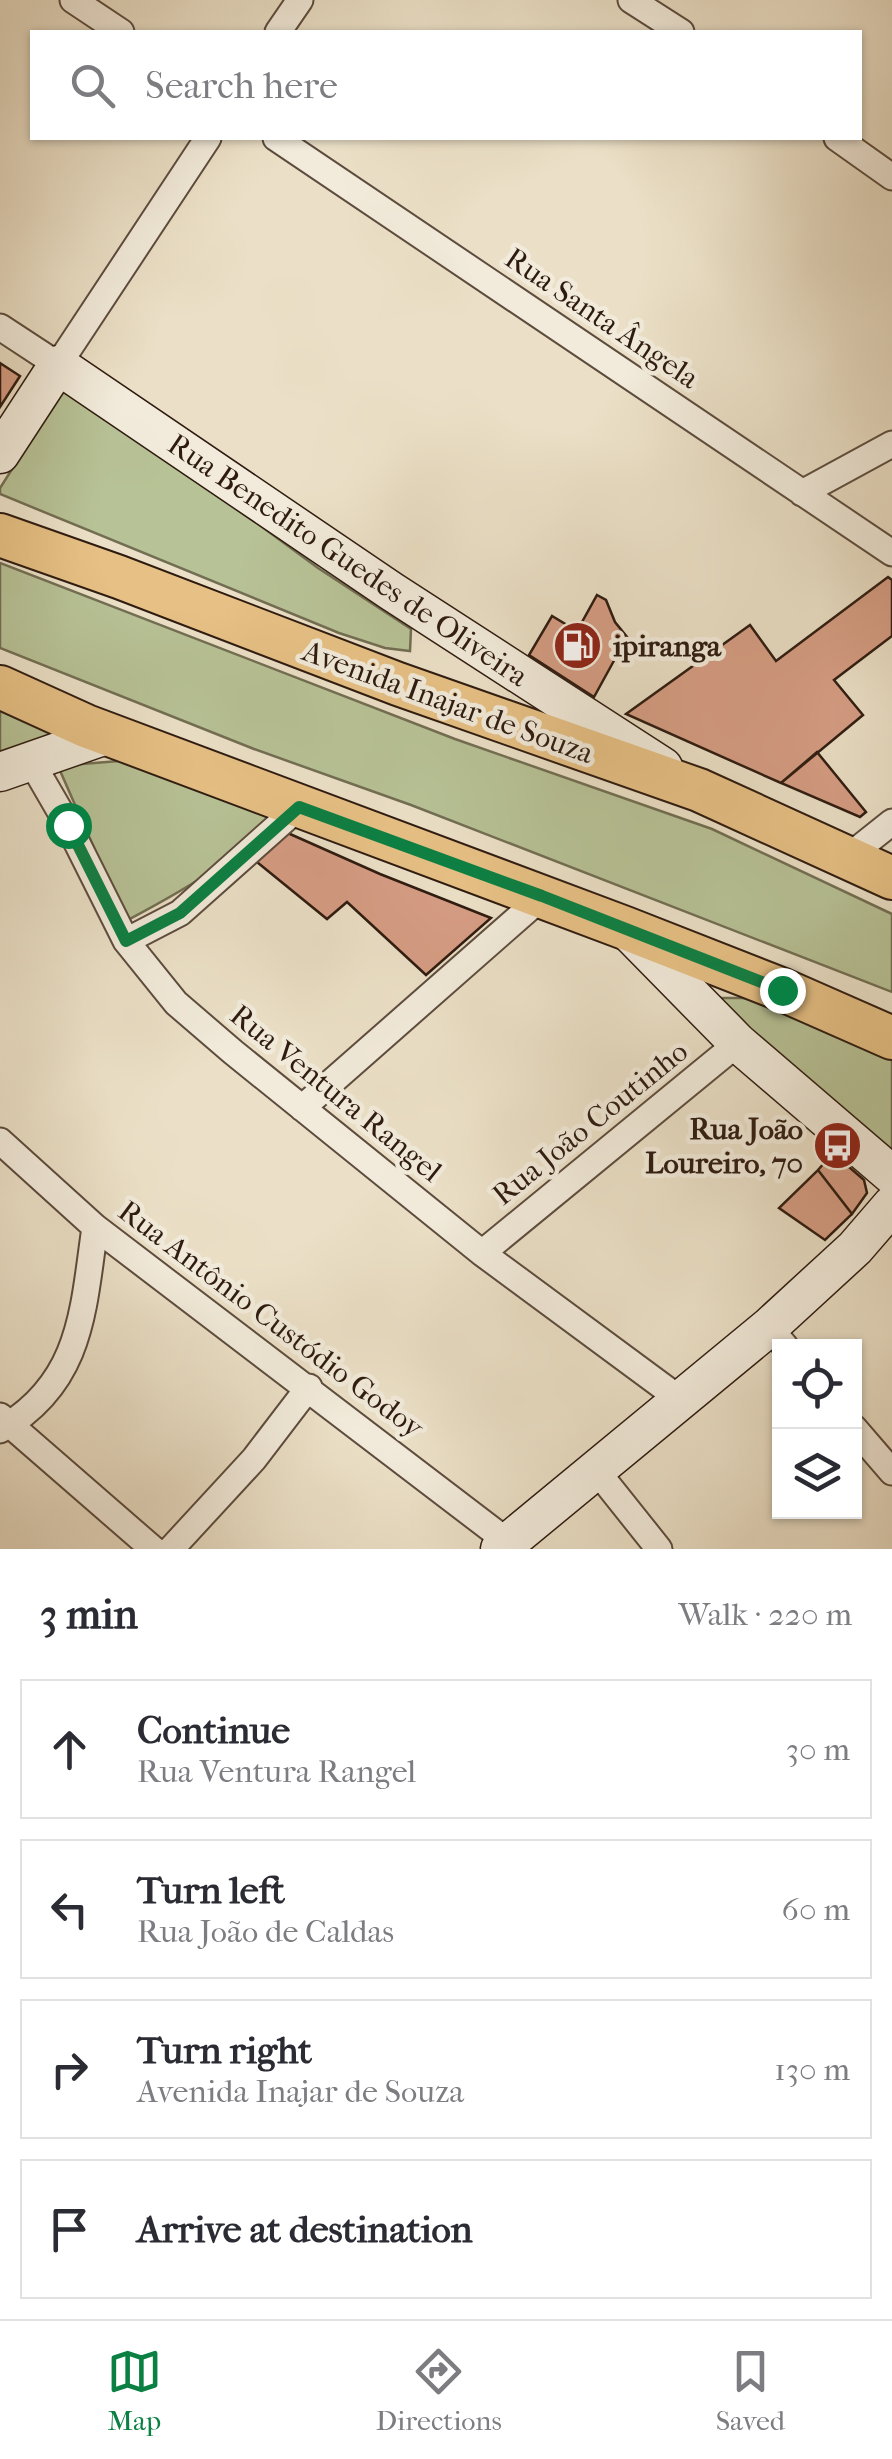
<!DOCTYPE html>
<html lang="en">
<head>
<meta charset="utf-8">
<style>
	:root { --surface:#fff; --page:#f7f7f7; --text:#2b2b33; --muted:#7c7c81; --line:#e1e1e2; --accent:#0b8043 }
	body { margin:0; font-family:"IM FELL French Canon",serif; background:var(--page); color:var(--text) }
	.controls { position:absolute; right:30px; bottom:30px; display:grid; overflow:hidden; border-radius:0px; box-shadow:0 2px 8px #0004 }
	.controls button { width:90px; height:90px; display:grid; place-items:center; padding:0; border:0; border-bottom:2px solid var(--line); background:var(--surface); color:var(--text); font:50px sans-serif }
	.stop { position:absolute; width:30px; height:30px; margin:-22px; border:8px solid #0b8043; border-radius:50%; background:#fff }
	.stop.end { background:#0b8043; border-color:#fff; box-shadow:0 2px 10px #0008 }
	.list { margin:0; padding:0; list-style:none }
	h2 { display:flex; justify-content:space-between; align-items:center; height:130px; margin:0; padding:0 40px; font-size:42px }
	h2 small { font-size:32px; font-weight:400; color:var(--muted) }
	.list li { display:grid; grid-template-columns:65px 1fr auto; gap:30px; align-items:center; box-sizing:border-box; height:140px; margin:0 20px 20px; padding:0 20px; border:2px solid var(--line); border-radius:0px }
	.list b { display:block; font-size:38px; white-space:nowrap }
	.list p { margin:0; font-size:32px; white-space:nowrap; color:var(--muted) }
	.list em { font-size:32px; font-style:normal; color:var(--muted) }
	.icon { flex:none; width:55px; height:55px; fill:none; stroke:currentColor; stroke-width:2; stroke-linecap:round; stroke-linejoin:round }
	.map { position:relative; flex:none; width:892px; height:1549px; overflow:hidden }
	.search { position:absolute; background:var(--surface); box-shadow:0 2px 8px #0004; left:30px; right:30px; top:30px; height:110px; display:flex; align-items:center; gap:25px; box-sizing:border-box; padding:0 35px; border-radius:0px; color:var(--muted); font-size:38px }
	.sheet { height:770px; background:var(--surface) }
	nav { display:flex; justify-content:space-around; align-items:center; box-sizing:border-box; height:140px; border-top:2px solid var(--line); background:var(--surface); font-size:28px; color:var(--muted) }
	nav a { display:grid; justify-items:center; gap:5px }
	nav .on { color:var(--accent) }
	.map>svg:first-child { display:block }
	.green { fill:#b7c296; stroke:#726e53; stroke-width:2.5 }
	.building { fill:#d69d84; stroke:#2e1b10; stroke-width:2.5 }
	.lines { fill:none; stroke-linecap:round; stroke-linejoin:round }
	.street-casing { stroke:#5d4c3e; stroke-width:29 }
	.secondary-casing { stroke:#2e1b10; stroke-width:41 }
	.primary-casing { stroke:#2e1b10; stroke-width:46 }
	.street { stroke:#f2ebdb; stroke-width:25 }
	.secondary { stroke:#f2ebdb; stroke-width:38 }
	.primary { stroke:#e6c084; stroke-width:42 }
	.route { stroke:#0b8043; stroke-width:12 }
	.labels { text-anchor:middle; stroke-width:9; stroke-linejoin:round; paint-order:stroke }
	.street-label { font-size:30px; fill:#2e1b10; stroke:#f2ebdb }
	.poi-label { font-size:30px; font-weight:bold; fill:#2e1b10; stroke:#f2ebdb; text-anchor:start }
</style>
</head>
<body>
<div class="map">
<svg width="892" height="1549" viewBox="0 0 892 1549">
	<rect width="100%" height="100%" fill="#ebe0c7"/>
	<filter id="stains"><feTurbulence type="fractalNoise" baseFrequency=".002" numOctaves="4"/><feColorMatrix values="0 0 0 0 .2 0 0 0 0 .09 0 0 0 0 .02 0 0 0 .5 -.17"/></filter>
	<radialGradient id="worn" r=".72"><stop offset=".6" stop-color="#630" stop-opacity="0"/><stop offset="1" stop-color="#630" stop-opacity=".3"/></radialGradient>
	<path class="green" d="M67,383L318,568L411,629L410,651L385,648L339,633L0,494V488Z
		M0,563L455,739L712,829L892,914V992L411,805L254,749L0,648Z
		M0,694L80,728L0,754Z
		M155,758L279,807C239,861 184,890 126,921L58,766Z
		M718,998H748L892,1045V1155L739,1023Z"/>
	<path class="building" d="M0,363L20,376L0,407Z
		M888,577L892,580V636L834,680L863,715L781,783L626,714L750,625L776,661Z
		M597,595L606,600L615,622L627,637L594,697L529,655L552,616L577,631Z
		M817,752L866,812L860,817L781,783Z
		M281,830L380,874L491,918L426,975L347,902L327,919L252,858Z
		M833,1153L864,1180L867,1193L852,1214L818,1170Z
		M818,1170L852,1214L825,1240L779,1208Z"/>
	<g class="lines">
		<defs>
			<path id="street" d="M73,0L121,32
				M631,0L681,32
				M278,32L300,0
				M276,138L892,553
				M837,138L892,177
				M0,327L58,365L208,138
				M802,493L892,444
				M32,763L68,825L126,941L176,1003L233,1052L482,1253L681,1400
				M848,857L892,822
				M126,941L180,913L299,807
				M302,1108L543,896
				M0,1141L95,1227L508,1542
				M482,1253L738,1043
				M769,1327L785,1346
				M0,1416L153,1549
				M854,1428L892,1472
				M0,1430C82,1383 83,1311 95,1227
				M596,1470L659,1549
				M171,1549L254,1459L309,1387"/>
			<path id="secondary" d="M0,454L58,365L391,591L663,767
				M0,772L109,734
				M627,930L738,1043L892,1175
				M500,1549L769,1327L855,1248L892,1205"/>
			<path id="primary" d="M0,535L119,577L398,684L699,790L892,878
				M0,687L86,726L625,928L783,990L892,1038"/>
		</defs>
		<use href="#street" class="street-casing"/>
		<use href="#secondary" class="secondary-casing"/>
		<use href="#primary" class="primary-casing"/>
		<use href="#street" class="street"/>
		<use href="#secondary" class="secondary"/>
		<use href="#primary" class="primary"/>
	</g>
	<g class="lines">
		<path class="route" d="M68,825L126,941L180,913L299,807L542,896L782,990"/>
	</g>
	<defs>
		<symbol id="fuel-disc" viewBox="-11 -11 22 22"><circle r="9.5" fill="#8f2418" stroke="#f2ebdb"/><path d="M-5.5-6h7V0h2V4h1.3V-2.5L3-4.5l.8-.8L6-3V5H2.5V1h-1V6h-7ZM-4.2-4.7v3.2H.2V-4.7Z" fill="#fff"/></symbol>
		<symbol id="bus-disc" viewBox="-11 -11 22 22"><circle r="9.5" fill="#8f2418" stroke="#f2ebdb"/><path d="M-5-6H5V4H4V6H2V4H-2V6H-4V4H-5ZM-3.5-4V0h7V-4ZM-3.5 1.2v1.5H-2V1.2ZM2 1.2v1.5H3.5V1.2Z" fill="#fff"/></symbol>
	</defs>
	<g fill-rule="evenodd">
		<use href="#fuel-disc" x="550" y="618" width="55" height="55"/>
		<use href="#bus-disc" x="810" y="1118" width="55" height="55"/>
	</g>
	<g class="labels">
		<g class="street-label">
			<text transform="translate(602 318) rotate(34)" y="10">Rua Santa Ângela</text>
			<text transform="translate(348 560) rotate(34)" y="10">Rua Benedito Guedes de Oliveira</text>
			<text transform="translate(448 702) rotate(20)" y="10">Avenida Inajar de Souza</text>
			<text transform="translate(336 1093) rotate(39)" y="10">Rua Ventura Rangel</text>
			<text transform="translate(590 1123) rotate(-39)" y="10">Rua João Coutinho</text>
			<text transform="translate(271 1319) rotate(37)" y="10">Rua Antônio Custódio Godoy</text>
		</g>
		<g class="poi-label">
			<text x="613" y="656">ipiranga</text>
			<text x="803" y="1139" text-anchor="end">Rua João<tspan x="803" dy="34">Loureiro, 70</tspan></text>
		</g>
	</g>
	<rect width="100%" height="100%" filter="url(#stains)"/>
	<rect width="100%" height="100%" fill="url(#worn)"/>
</svg>
<div class="controls">
<button><svg class="icon" aria-label="locate" viewBox="0 0 24 24"><circle cx="12" cy="12" r="6"/><path d="M12 2v4M12 18v4M2 12h4M18 12h4"/></svg></button>
<button><svg class="icon" aria-label="layers" viewBox="0 0 24 24"><path d="M12 4l9 5-9 5-9-5zM3 14l9 5 9-5"/></svg></button>
</div>
<div class="stop" style="left:68px;top:825px"></div>
<div class="stop end" style="left:782px;top:990px"></div>
<div class="search"><svg class="icon" aria-label="search" viewBox="0 0 24 24"><circle cx="10" cy="10" r="6"/><path d="M15 15l6 6"/></svg>Search here</div>
</div>
<section class="sheet">
<h2>3 min<small>Walk · 220 m</small></h2>
<ul class="list">
<li><svg class="icon" aria-label="ahead" viewBox="0 0 24 24"><path d="M12 20V5M6 11l6-6 6 6"/></svg><div><b>Continue</b><p>Rua Ventura Rangel</p></div><em>30 m</em></li>
<li><svg class="icon" aria-label="left" viewBox="0 0 24 24"><path d="M17 20v-9H6M10 6l-5 5 5 5"/></svg><div><b>Turn left</b><p>Rua João de Caldas</p></div><em>60 m</em></li>
<li><svg class="icon" aria-label="right" viewBox="0 0 24 24"><path d="M7 20v-9h11M14 6l5 5-5 5"/></svg><div><b>Turn right</b><p>Avenida Inajar de Souza</p></div><em>130 m</em></li>
<li><svg class="icon" aria-label="arrive" viewBox="0 0 24 24"><path d="M6 21V4h12l-3 4 3 4H6"/></svg><div><b>Arrive at destination</b></div></li>
</ul>
</section>
<nav>
<a class="on"><svg class="icon" aria-label="map" viewBox="0 0 24 24"><path d="M3 6l6-2 6 2 6-2v14l-6 2-6-2-6 2zM9 4v14M15 6v14"/></svg>Map</a>
<a><svg class="icon" aria-label="directions" viewBox="0 0 24 24"><path d="M12 3l9 9-9 9-9-9zM9 14v-3h6M13 9l2 2-2 2"/></svg>Directions</a>
<a><svg class="icon" aria-label="saved" viewBox="0 0 24 24"><path d="M7 4h10v16l-5-4-5 4z"/></svg>Saved</a>
</nav>
</body>
</html>
